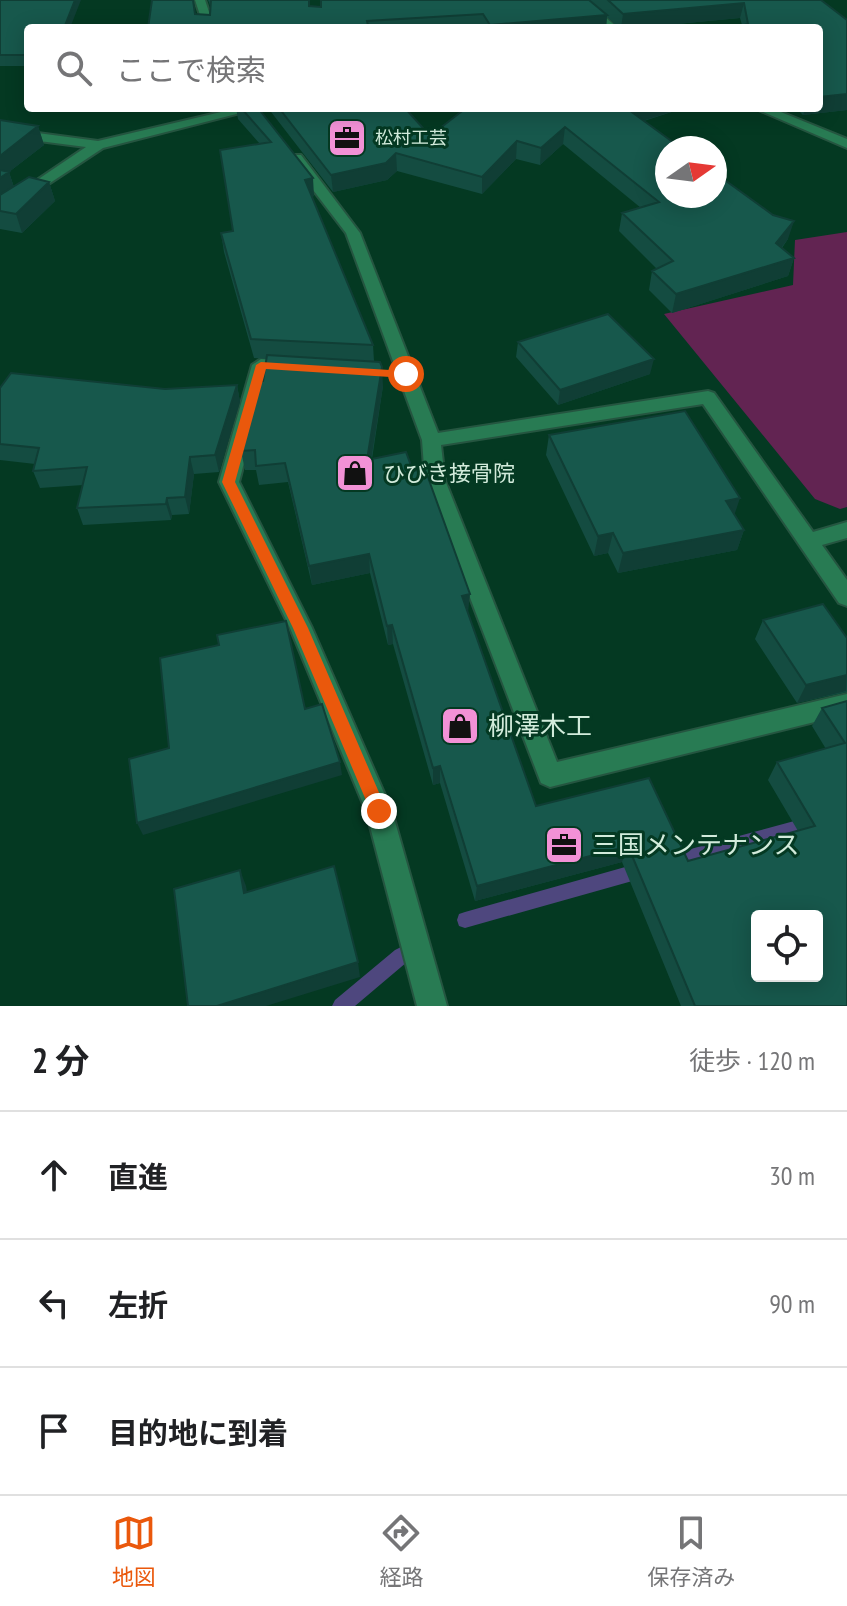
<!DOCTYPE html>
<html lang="ja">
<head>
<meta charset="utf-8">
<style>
	:root { --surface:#fff; --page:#f6f6f6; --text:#202124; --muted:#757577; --line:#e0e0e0; --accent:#ea580c }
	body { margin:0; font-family:"PT Sans Narrow","Noto Sans JP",sans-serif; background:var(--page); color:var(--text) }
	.controls { position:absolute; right:24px; bottom:24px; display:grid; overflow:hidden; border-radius:8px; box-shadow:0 4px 20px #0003 }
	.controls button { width:72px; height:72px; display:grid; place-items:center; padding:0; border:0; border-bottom:2px solid var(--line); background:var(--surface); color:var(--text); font:40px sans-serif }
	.compass { position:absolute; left:655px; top:136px; width:72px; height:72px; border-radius:50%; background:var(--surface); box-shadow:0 4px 20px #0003; rotate:76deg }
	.stop { position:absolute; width:24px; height:24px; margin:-18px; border:6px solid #ea580c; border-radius:50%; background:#fff }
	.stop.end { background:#ea580c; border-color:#fff; box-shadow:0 2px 8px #0008 }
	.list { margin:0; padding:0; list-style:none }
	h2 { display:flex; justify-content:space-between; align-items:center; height:104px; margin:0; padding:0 32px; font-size:34px }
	h2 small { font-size:26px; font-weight:400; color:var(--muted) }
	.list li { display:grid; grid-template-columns:52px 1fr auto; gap:24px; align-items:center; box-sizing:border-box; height:128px; padding:0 32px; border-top:2px solid var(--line) }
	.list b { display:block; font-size:30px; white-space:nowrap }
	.list em { font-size:26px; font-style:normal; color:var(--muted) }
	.icon { flex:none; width:44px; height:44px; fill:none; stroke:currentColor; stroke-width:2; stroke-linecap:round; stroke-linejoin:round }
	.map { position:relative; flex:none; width:847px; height:1006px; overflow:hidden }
	.search { position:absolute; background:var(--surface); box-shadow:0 4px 20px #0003; left:24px; right:24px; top:24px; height:88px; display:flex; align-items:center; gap:20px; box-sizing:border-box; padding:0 28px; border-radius:8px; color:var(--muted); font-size:30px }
	.sheet { height:488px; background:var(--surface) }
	nav { display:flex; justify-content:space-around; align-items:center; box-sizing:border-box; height:112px; border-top:2px solid var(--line); background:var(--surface); font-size:22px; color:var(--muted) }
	nav a { display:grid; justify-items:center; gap:4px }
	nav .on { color:var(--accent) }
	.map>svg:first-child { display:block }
	.green { fill:#622452 }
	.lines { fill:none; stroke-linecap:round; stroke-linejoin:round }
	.stream { fill:#4e477e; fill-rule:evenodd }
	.minor-casing { stroke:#255540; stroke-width:4 }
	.minor { fill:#287b53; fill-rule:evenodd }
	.wall { fill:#144c41 }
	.shaded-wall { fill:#103e35 }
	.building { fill:#17584c; stroke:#103e35; stroke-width:2; fill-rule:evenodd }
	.route { fill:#ea580c }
	.labels { text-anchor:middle; stroke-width:6; stroke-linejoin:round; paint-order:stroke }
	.far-poi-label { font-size:18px; fill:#d2ebdb; stroke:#043922; text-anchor:start }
	.poi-label { font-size:22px; fill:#d2ebdb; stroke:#043922; text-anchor:start }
	.near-poi-label { font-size:26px; fill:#d2ebdb; stroke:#043922; text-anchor:start }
</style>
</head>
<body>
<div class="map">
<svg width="847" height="1006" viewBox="0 0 847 1006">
	<rect width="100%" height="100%" fill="#043922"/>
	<path class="green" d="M847,232V507L840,509L815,499L664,314L793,285L795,240Z"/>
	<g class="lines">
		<path class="stream" d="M809,817L815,819L817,824L815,829L809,831L672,870L666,868L664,862L666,856L672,854Z
			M643,862L649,864L651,870L649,876L643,878L465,928L459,926L457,920L459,914L465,912Z
			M401,947L407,950L410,956L407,962L355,1006H332L335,1000L395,950Z"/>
		<defs>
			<path id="minor" d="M195,0H205L211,18L210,28H200L201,18Z
				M574,0H585L618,28H606Z
				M238,108H260L103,148L0,216V205L86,147L0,136V128L98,141Z
				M754,108H771L847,139V148Z
				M291,155H301L360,233L438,433L708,391L714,393L813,532L847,522V538L822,545L847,580V606L839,603L703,404L441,445L445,480L557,762L847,694V714L550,787L541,783L425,480L422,440L346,233L291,161Z
				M261,359L290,361L299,367L290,373L268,371L239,482L312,628L392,811L447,1006H417L366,811L290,628L219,482L252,365Z"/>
		</defs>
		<use href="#minor" class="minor-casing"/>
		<use href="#minor" class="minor"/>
	</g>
	<path class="wall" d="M0,0L28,28V66H0Z
		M208,0H309V6L321,7L589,0H821L847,20V110L803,115L796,108H819L742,25L740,18L635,28H619L607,17L606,28H148L195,14L210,15L211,8Z
		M236,108H258L314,196L312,197L373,345L374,361L383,386L372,459L468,613L536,806L688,861L798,831L768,780L777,762L826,749L812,726L822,708L847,701V1006H681L622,862L475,901L440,783L433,785L393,644L388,645L370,573L312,585L288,482L259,485L256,470H245L241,451L263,381L267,359L254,358L224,252L221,233L233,231L260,144L238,119Z
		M268,108H405L430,136L466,108H684L644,121L788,239L782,248L794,258L788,276L672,313L649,290L652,271L657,269L619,231L622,213L641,208L563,144L540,165L516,159L482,194L397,171L387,180L333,192Z
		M0,120L38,126L44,145L9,172L14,187L49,182L55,201L22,233L0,229Z
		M518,342L650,374L558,405L516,357Z
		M237,385L240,402L219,472L194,474L189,514L172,515L171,520L83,525L77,508L83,485L40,488L33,471L35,464L0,460V388L165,389Z
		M549,435L735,516L744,530L737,550L618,573L608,553L594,556L546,455Z
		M763,620L847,638V692L797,703L755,639Z"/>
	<path class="shaded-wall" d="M75,0H81L70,28H64Z
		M744,3L740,18L635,28H621L623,14Z
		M607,15L606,28H490V25Z
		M847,94V110L803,115L806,108H819V97Z
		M634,108H684L626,126L629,110Z
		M38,126L44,145L9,172L15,191L0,201V156Z
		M565,127L563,144L540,165L541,148Z
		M517,141L516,159L482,194V177Z
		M396,153L397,171L387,180L333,192L331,175Z
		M313,178L314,196L306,198L305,180Z
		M49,182L55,201L22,233L16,214Z
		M794,221L788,239L771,261L776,243Z
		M794,258L788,276L672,313L676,294Z
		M654,359L650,374L558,405L560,390Z
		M382,367L383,386L368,479L367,460Z
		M237,385L240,402L219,472L215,455Z
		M190,457L194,474L189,514L185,497Z
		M167,498L172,515L171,520L166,504Z
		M740,498L733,519L726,501Z
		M744,530L737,550L618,573L623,553Z
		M613,533L608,553L594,556L598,536Z
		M369,554L370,573L312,585L309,566Z
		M470,594L468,613L461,614L462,596Z
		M392,625L393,644L388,645L387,626Z
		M847,675L846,691L797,703L806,685Z
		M340,762L342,775L143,835L137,823Z
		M440,766V783L433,785V768Z
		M628,846L622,862L475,901L477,886Z
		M240,870L246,886L250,909L244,893Z
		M358,962L360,977L266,1006H217Z"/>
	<path class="building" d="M0,0H75L64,28H28V55H0Z
		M152,0H193L195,14L210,15L211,0H309V6L321,7V0H589L607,15L490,25L483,14L367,21L368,25L329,26L331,28H148Z
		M608,0H821L847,20V94L819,97V28H733L748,24L744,3L623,14Z
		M241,108H258L313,178L305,180L373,345L251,339L221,233L233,231L220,150L271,142Z
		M279,108H405L430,136L466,108H634L629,110L681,148H667V196H715V173L773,215L794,221L776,243L794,258L676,294L652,271L673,261L622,213L659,202L565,127L541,148L517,141L482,177L396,153L386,163L331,175Z
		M0,120L38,126L0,156Z
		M0,170L9,172L0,178Z
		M29,177L49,182L16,214L0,211V195Z
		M608,314L654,359L560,390L518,342Z
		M267,355L380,362L382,367L367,460L406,452L413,471L425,469L470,594L462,596L536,806L649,778L688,861L815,826L777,762L845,743L822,708L847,701V1006H695L628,846L477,886L440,766L433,768L392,625L387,626L369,554L309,566L285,463L256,466L255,450L241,451L260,382L263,381ZM757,916H817V976H757Z
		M11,373L165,389L237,385L215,455L190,457L185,497L167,498L166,504L77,508L87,467L33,471L39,448L0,444V388Z
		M685,411L740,498L726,501L744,530L623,553L613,533L598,536L549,435Z
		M823,604L847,638V675L806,685L763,620Z
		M286,621L305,709L322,704L340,762L137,823L129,759L169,748L160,658L219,645L217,635Z
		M334,866L358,962L217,1006H188L174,889L240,870L244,893Z"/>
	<path class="route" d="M261,362L406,371L412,374L406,378L266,369L235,482L308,628L387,811L379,819L373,817L293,628L222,482L256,365Z"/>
	<defs>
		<symbol id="office-square" viewBox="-11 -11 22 22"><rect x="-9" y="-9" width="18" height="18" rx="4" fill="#f291d6" stroke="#043922"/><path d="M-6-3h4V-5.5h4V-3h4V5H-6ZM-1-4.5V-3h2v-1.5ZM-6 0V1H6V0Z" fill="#111"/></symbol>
		<symbol id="shop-square" viewBox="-11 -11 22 22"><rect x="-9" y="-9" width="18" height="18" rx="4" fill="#f291d6" stroke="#043922"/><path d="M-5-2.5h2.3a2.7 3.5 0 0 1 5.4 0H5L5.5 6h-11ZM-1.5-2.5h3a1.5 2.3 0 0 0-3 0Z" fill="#111"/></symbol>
	</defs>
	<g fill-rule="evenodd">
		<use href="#office-square" x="325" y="116" width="44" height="44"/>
		<use href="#shop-square" x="333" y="451" width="44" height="44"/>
		<use href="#shop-square" x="438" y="704" width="44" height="44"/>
		<use href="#office-square" x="542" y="823" width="44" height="44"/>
	</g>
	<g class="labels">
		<g class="far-poi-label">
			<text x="375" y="144">松村工芸</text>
		</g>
		<g class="poi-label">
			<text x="383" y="481">ひびき接骨院</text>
		</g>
		<g class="near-poi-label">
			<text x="488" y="735">柳澤木工</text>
			<text x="592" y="854">三国メンテナンス</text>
		</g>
	</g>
</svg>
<div class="controls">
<button><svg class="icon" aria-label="locate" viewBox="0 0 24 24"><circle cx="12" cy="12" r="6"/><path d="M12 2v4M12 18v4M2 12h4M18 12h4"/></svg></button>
</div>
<svg class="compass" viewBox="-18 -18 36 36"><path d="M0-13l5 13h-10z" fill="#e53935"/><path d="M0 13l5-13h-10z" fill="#757577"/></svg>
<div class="stop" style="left:406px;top:374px"></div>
<div class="stop end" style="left:379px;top:811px"></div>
<div class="search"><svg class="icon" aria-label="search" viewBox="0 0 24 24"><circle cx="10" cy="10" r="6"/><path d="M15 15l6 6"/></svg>ここで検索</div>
</div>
<section class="sheet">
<h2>2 分<small>徒歩 · 120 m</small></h2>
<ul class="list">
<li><svg class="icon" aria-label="ahead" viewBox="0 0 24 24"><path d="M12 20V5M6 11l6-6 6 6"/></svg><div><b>直進</b></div><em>30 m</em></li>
<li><svg class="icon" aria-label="left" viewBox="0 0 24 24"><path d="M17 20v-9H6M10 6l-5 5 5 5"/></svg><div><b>左折</b></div><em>90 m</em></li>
<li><svg class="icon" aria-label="arrive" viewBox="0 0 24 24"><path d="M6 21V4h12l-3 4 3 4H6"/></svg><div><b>目的地に到着</b></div></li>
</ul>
</section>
<nav>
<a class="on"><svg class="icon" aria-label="map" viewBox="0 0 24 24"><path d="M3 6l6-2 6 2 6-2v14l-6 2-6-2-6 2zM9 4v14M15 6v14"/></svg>地図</a>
<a><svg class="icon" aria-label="directions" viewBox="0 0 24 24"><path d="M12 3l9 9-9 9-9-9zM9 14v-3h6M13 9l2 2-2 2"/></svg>経路</a>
<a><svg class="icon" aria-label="saved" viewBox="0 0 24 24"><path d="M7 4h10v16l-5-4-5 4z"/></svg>保存済み</a>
</nav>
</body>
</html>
